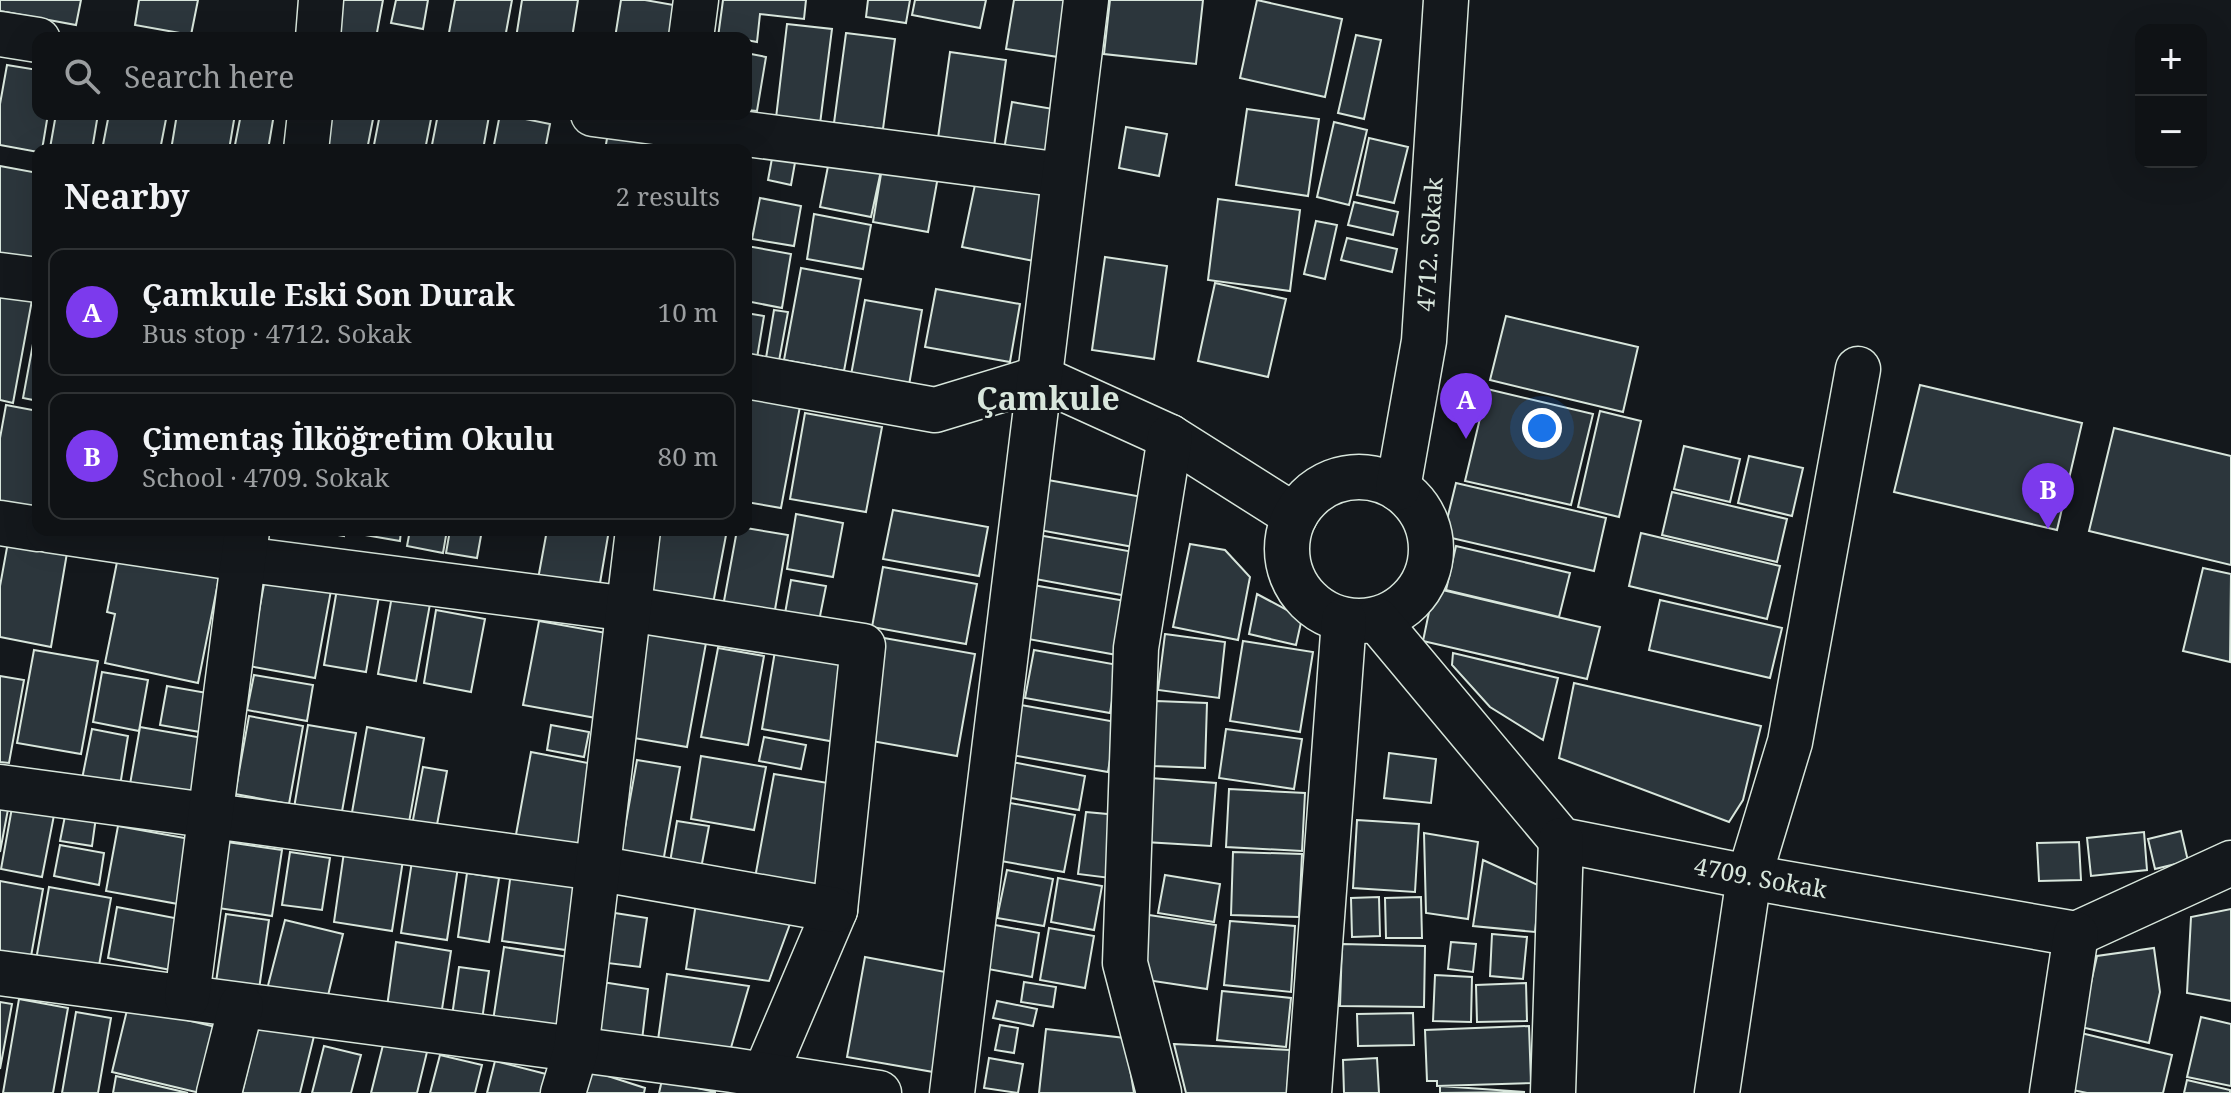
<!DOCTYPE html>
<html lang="en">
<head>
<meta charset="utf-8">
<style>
	:root { --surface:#0f1215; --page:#181b1e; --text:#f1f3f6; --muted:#9b9ea0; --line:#2f3234; --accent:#7c3aed }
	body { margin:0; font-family:"Noto Serif",serif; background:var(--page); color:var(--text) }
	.controls { position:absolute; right:24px; top:24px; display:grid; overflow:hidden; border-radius:16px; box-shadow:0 8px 32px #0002 }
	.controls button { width:72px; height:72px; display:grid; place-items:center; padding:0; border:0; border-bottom:2px solid var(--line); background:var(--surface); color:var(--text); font:40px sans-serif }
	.you { position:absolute; left:1542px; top:428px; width:28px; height:28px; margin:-20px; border:6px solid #fff; border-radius:50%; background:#1a73e8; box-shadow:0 0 0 12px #1a73e833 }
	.badge { display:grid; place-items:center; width:52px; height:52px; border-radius:50%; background:var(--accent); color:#fff; font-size:26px; font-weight:700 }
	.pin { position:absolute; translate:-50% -66px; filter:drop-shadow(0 2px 4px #0008) }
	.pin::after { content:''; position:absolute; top:42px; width:28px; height:24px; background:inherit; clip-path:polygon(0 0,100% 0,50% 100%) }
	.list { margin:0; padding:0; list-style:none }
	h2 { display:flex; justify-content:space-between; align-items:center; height:104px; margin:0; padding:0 32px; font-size:34px }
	h2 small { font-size:26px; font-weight:400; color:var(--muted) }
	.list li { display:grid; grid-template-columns:52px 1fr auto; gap:24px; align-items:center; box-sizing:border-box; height:128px; margin:0 16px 16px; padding:0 16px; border:2px solid var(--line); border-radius:16px }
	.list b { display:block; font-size:30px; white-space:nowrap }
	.list p { margin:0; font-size:26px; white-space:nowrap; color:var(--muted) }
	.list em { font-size:26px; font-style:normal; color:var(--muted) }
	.icon { flex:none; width:44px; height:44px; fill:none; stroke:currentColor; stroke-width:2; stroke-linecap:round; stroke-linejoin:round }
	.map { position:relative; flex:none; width:2231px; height:1093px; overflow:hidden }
	.search { position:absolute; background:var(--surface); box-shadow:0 8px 32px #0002; left:32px; top:32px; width:720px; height:88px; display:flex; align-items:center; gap:20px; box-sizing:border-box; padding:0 28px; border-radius:16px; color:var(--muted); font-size:30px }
	.panel { position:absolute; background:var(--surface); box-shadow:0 8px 32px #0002; left:32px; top:144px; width:720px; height:392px; border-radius:16px }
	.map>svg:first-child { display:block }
	.building { fill:#2c363c; stroke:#d8e6dc; stroke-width:2 }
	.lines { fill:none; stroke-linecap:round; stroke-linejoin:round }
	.minor-casing { stroke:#d8e6dc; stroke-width:47 }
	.minor { stroke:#14181c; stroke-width:44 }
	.labels { text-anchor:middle; stroke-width:6; stroke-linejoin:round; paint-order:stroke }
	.street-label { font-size:24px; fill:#d8e6dc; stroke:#14181c }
	.district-label { font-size:32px; font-weight:bold; fill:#d8e6dc; stroke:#14181c }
</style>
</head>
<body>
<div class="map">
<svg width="2231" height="1093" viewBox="0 0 2231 1093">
	<rect width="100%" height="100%" fill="#14181c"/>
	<path class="building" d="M0,0H81L76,25L0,11Z
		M139,0H198L191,35L135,25Z
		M332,0H383L376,38H326Z
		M396,0H428L423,29L391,23Z
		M455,0H512L505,38H448Z
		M522,0H578L572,38H516Z
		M621,0H645L685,7L679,38H615Z
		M723,0H806L804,19L760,14L757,42L746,40V38L718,37Z
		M868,0H910L906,23L866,17Z
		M915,0H986L980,28L912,15Z
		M1014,0H1080L1071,59L1006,49Z
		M1110,0H1203L1196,64L1104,54Z
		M1257,0L1342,19L1325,97L1240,78Z
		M787,24L832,29L820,124L776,118Z
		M846,33L895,39L883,129L834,123Z
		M1356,35L1381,40L1364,119L1338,113Z
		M950,52L1006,60L993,154L937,145Z
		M746,53L766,57L757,111L746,110Z
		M7,65L38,70V114H48L42,150L38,152L0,145V104Z
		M1012,102L1065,111L1057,159L1004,150Z
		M1247,109L1319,119L1308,196L1236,185Z
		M56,114H98L92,150H62L50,148Z
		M109,114H167L160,150H102Z
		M177,114H235L229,150H171Z
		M241,114H274L268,150H234Z
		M331,114H374L367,150H324Z
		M380,114H432L425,150H373Z
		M438,114L489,116L483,150H431Z
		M500,114L550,124L545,150H493Z
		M1334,122L1367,130L1349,205L1317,197Z
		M609,127L673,137L672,150H605Z
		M1126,127L1167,134L1159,176L1119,168Z
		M1369,138L1408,147L1394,203L1357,195Z
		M773,153L796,157L791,185L768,180Z
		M830,156L882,166L871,217L820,207Z
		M883,162L939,171L928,232L873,222Z
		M0,166L38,173V270L0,263Z
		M976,180L1058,197L1044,263L962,247Z
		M760,198L801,206L794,246L752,239Z
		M1218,199L1300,210L1290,291L1208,280Z
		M1354,202L1398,212L1393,235L1348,225Z
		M814,214L871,225L863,269L807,259Z
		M1316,221L1337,225L1325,279L1304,274Z
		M1347,238L1397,249L1392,272L1341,260Z
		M747,246L791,254L782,308L746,301Z
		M1105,257L1167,266L1154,359L1092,350Z
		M801,268L861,279L844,371L784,360Z
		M1215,283L1286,299L1268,377L1198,361Z
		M936,289L1020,304L1010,362L925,347Z
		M0,295L32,300L13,403L0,400Z
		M865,300L922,310L909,385L851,375Z
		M774,310L788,312L779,361L766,358Z
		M746,313L764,316L757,358L746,356Z
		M1506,316L1638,347L1623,412L1490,380Z
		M35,333H38V401L23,398Z
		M1920,385L2082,423L2057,530L1894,492Z
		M1487,389L1593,414L1571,505L1465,481Z
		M750,393L801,401L781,508L746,502V417Z
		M6,405L38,411V512L0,505V438Z
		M1600,411L1641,421L1619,517L1578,507Z
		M805,413L882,427L866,512L790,499Z
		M2114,428L2231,456V565L2089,531Z
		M1684,446L1740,459L1730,502L1674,489Z
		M1749,456L1803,468L1792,516L1738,503Z
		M1048,480L1148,498L1139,548L1039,530Z
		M1456,483L1606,518L1594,571L1443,536Z
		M1672,492L1787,519L1777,562L1662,535Z
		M893,510L988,527L979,576L883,559Z
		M796,514L843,523L833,577L787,569Z
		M746,528L788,535L773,621L722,612L737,530H746Z
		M310,530H345L344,536Z
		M360,530H401L400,541L359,534Z
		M410,530H447L443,553L407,546Z
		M450,530H482L477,558L446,553Z
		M547,530H609L599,589L538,579Z
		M655,530H727L712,609L643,597Z
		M1641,533L1780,566L1767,619L1629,586Z
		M1038,535L1145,554L1138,598L1030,578Z
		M8,542L67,553L51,647L0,637V586Z
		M1190,544L1225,550L1250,577L1238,640L1173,627Z
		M1456,546L1570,573L1559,617L1446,590Z
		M119,552L220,573L198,683L105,663L115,614L107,612Z
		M883,567L977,584L966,644L872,627Z
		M2203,568L2231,574L2230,662L2183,651Z
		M266,573L332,585L315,678L249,666Z
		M791,580L826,586L818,626L784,619Z
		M338,583L380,590L366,672L324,665Z
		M1027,584L1137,603L1128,657L1017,637Z
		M1434,588L1600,627L1587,679L1423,641Z
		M1257,594L1302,618L1296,645L1249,634Z
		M392,596L430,604L416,681L378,674Z
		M1660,600L1782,628L1770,678L1649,650Z
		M436,610L485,619L471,692L424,683Z
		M539,621L612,634L596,718L523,705Z
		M641,632L706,643L687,747L622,736Z
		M1165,634L1225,642L1219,698L1158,690Z
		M884,638L975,654L957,756L866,740Z
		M1243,641L1313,652L1300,732L1230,721Z
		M776,645L856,659L841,743L762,729Z
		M718,648L764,656L748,745L701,737Z
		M34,650L98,661L81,754L17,743Z
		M1034,650L1118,665L1110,713L1025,698Z
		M1453,653L1558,678L1543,740L1490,707L1452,665Z
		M102,672L148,680L139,731L93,722Z
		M254,675L313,685L307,721L247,710Z
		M0,676L24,680L9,763L0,762Z
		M1574,683L1761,726L1743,800L1729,822L1559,758Z
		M167,686L207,693L200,732L160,725Z
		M1156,701L1207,703L1205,768L1153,766Z
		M1021,705L1116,722L1108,772L1012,755Z
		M249,716L303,726L289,804L235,794Z
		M308,725L356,733L341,817L294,808Z
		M551,725L589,732L584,757L547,750Z
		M140,727L203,738L191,802L129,790Z
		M367,727L424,738L408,828L351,818Z
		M92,729L128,736L120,786L82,779Z
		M1226,729L1302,739L1294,789L1219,778Z
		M764,737L806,745L801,769L759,761Z
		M531,752L593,764L577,852L515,840Z
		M1389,753L1436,759L1431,803L1384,798Z
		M701,756L766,767L754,830L691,819Z
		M637,760L680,767L662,868L619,861Z
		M1012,762L1085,776L1079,810L1005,797Z
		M423,767L447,771L436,830L412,825Z
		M774,774L834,784L815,888L755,878Z
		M1150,778L1216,783L1211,846L1145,842Z
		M1229,789L1305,793L1302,851L1226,847Z
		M0,802L9,804L0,852Z
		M13,802L55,810L42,877L1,869Z
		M1005,802L1075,815L1064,872L995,860Z
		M66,811L96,817L92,846L60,841Z
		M1086,812L1118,815L1110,878L1078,874Z
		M1357,820L1419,824L1415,892L1353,888Z
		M677,821L709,826L700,874L669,868Z
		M118,826L190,839L178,904L106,891Z
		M2181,831L2188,861L2155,869L2148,839Z
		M2144,832L2147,870L2091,876L2087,838Z
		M1424,833L1478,842L1468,919L1426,913Z
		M227,842L282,850L272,916L218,908Z
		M2079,842L2081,880L2039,881L2037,843Z
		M60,845L104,853L99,885L54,876Z
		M290,852L330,858L322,910L282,905Z
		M344,852L403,860L392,931L334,922Z
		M1233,852L1302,854L1299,917L1231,915Z
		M1483,860L1540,886L1535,932L1473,926Z
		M412,861L458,867L447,940L401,933Z
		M1007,870L1053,879L1044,926L997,918Z
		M511,872L576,882L566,950L502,941Z
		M467,873L499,878L489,942L458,937Z
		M1165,875L1220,884L1214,922L1158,913Z
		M1058,878L1102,886L1094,930L1051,922Z
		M0,881L43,889L30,962L0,956Z
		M49,887L111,898L98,971L36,960Z
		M1379,897L1380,936L1352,937L1351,898Z
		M1421,897L1422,938H1386L1385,898Z
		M696,903L790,924L769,981L686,969Z
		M117,907L185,920L176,971L108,958Z
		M2231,909V1001L2187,993L2191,917Z
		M615,913L647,918L640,967L607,963Z
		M226,914L269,920L258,996L215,989Z
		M1149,915L1216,925L1207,989L1140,979Z
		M285,920L343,934L324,1012L265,997Z
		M1230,921L1295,926L1291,992L1224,985Z
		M995,925L1039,933L1032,977L988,969Z
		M1049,928L1094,936L1085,988L1040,980Z
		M1492,934L1527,937L1523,979L1490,976Z
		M396,942L451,951L440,1022L386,1014Z
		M1451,942L1476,944L1473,972L1448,969Z
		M1342,944L1425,946L1424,1007L1340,1006Z
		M504,947L569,957L558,1031L493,1021Z
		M2154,948L2160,992L2149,1043L2081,1027L2097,956Z
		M865,957L956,974L939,1073L847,1057Z
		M459,967L489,971L482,1020L452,1016Z
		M667,974L749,986L730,1051L658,1040Z
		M1435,975L1472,977L1471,1022L1433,1021Z
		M602,982L648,989L642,1040L595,1033Z
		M1024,982L1056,987L1053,1007L1021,1002Z
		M1526,983L1527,1021L1477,1022L1476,985Z
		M1222,991L1291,998L1286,1047L1217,1040Z
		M19,999L68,1008L53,1093H3Z
		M997,1001L1037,1009L1033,1026L993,1018Z
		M0,1002L12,1004L0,1069Z
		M128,1006L220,1028L200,1093L112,1072Z
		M76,1012L111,1018L98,1093H62Z
		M1413,1013L1414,1045L1358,1046L1357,1014Z
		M2201,1017L2231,1024V1086L2187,1077Z
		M260,1019L315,1032L300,1093H242Z
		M1000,1025L1018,1028L1014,1053L995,1050Z
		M1529,1026L1531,1083L1437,1086V1081H1427L1425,1030Z
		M1046,1029L1125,1038L1134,1093H1039Z
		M2081,1033L2172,1055L2163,1093H2087L2068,1089Z
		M384,1041L427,1052L417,1093H371Z
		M1174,1044L1290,1050L1287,1093H1186Z
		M324,1046L361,1055L351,1093H312Z
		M440,1055L482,1065L475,1093H430Z
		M989,1058L1023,1064L1018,1093L984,1088Z
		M1377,1058L1379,1093H1344L1343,1060Z
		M495,1061L546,1074L541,1093H487Z
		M586,1069L645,1088L644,1093H579Z
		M116,1076L188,1093H113Z
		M662,1080L715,1092V1093H659Z
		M2187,1080L2230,1090V1093H2184Z
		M1440,1086L1525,1092L1440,1093Z"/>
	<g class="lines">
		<defs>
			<g id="minor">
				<path d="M0,34L38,40"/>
				<path d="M318,38L321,0"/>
				<path d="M691,38L696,0"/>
				<path d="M593,114L1063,175"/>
				<path d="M306,150L310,114"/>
				<path d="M0,275L38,280"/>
				<path d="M746,376L935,410L1040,378L1170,437L1295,516"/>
				<circle cx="1359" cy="549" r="72"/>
				<path id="s1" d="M1398,488L1424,341L1446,0"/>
				<path d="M0,523L38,529"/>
				<path d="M48,530L242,559L629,609L863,646L835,910L765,1074"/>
				<path id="s2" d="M1377,620L1561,840L1749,877L2076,934L2231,863"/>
				<path d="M0,787L596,868L835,910"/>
				<path d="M0,973L732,1070L879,1093"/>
				<path d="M187,997L247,531"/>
				<path d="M219,1093L241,1006"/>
				<path d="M563,1093L576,1050L638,530"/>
				<path d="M952,1093L1086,0"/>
				<path d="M1159,1093L1125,963L1136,648L1170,437"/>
				<path d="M1309,1093L1344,620"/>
				<path d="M1553,1093L1561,840"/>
				<path d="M1717,1093L1749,877L1790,742L1858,369"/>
				<path d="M2052,1093L2076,934"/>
			</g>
		</defs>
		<use href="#minor" class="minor-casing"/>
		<use href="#minor" class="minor"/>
	</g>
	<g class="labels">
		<g class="street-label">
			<text dy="8" stroke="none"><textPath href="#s1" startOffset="246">4712. Sokak</textPath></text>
			<text dy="8" stroke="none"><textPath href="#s2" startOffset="490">4709. Sokak</textPath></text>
		</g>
		<g class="district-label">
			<text x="1048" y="410">Çamkule</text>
		</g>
	</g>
</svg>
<div class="controls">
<button>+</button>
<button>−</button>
</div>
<div class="you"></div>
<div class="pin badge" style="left:1466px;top:439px">A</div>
<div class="pin badge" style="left:2048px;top:529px">B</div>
<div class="search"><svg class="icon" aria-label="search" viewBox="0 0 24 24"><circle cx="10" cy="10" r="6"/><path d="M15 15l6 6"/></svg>Search here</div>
<section class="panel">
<h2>Nearby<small>2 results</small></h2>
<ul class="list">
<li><span class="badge">A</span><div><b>Çamkule Eski Son Durak</b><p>Bus stop · 4712. Sokak</p></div><em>10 m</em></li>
<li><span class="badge">B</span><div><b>Çimentaş İlköğretim Okulu</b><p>School · 4709. Sokak</p></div><em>80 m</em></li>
</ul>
</section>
</div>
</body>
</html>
